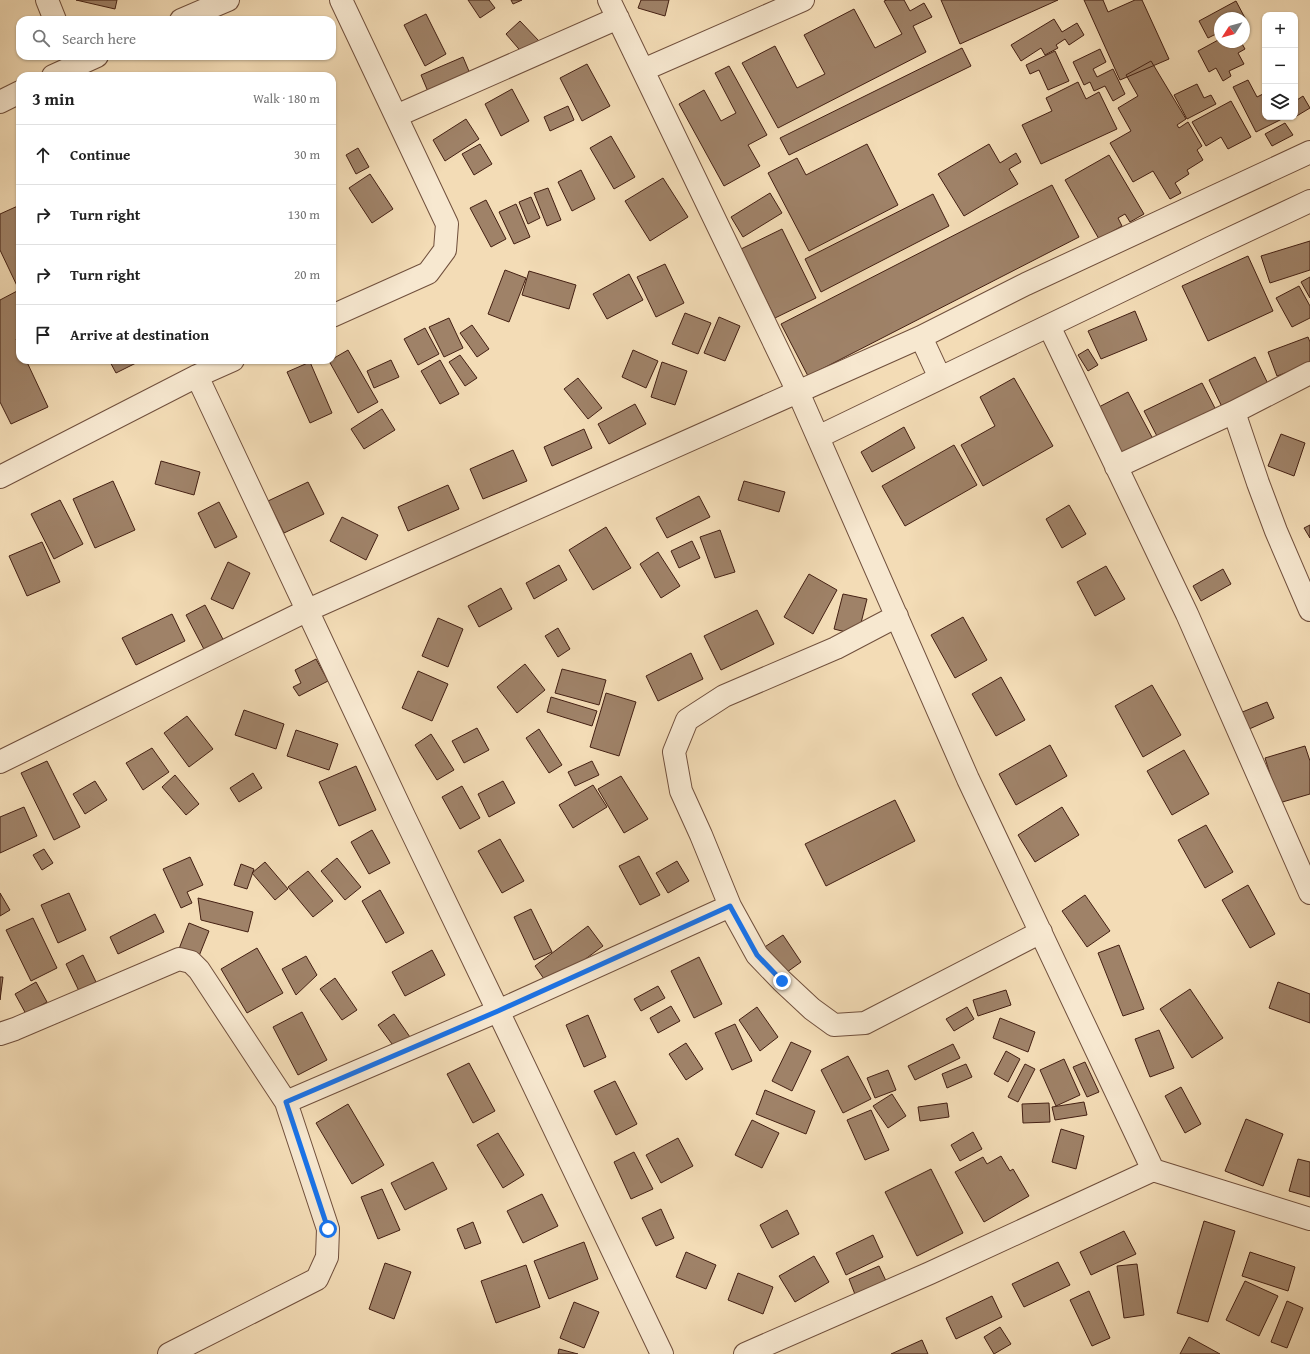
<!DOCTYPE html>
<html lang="en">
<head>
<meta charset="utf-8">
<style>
	:root { --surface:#fff; --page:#f2f2f2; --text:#222; --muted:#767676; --line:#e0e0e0 }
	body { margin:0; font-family:"Gentium Book Plus",serif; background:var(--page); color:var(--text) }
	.controls { position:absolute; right:12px; top:12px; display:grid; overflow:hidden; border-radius:8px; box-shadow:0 1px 3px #0004 }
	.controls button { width:36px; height:36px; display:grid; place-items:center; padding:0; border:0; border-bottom:1px solid var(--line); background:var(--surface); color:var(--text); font:20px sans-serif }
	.compass { position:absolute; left:1214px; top:12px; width:36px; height:36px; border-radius:50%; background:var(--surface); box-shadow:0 1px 3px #0004; rotate:234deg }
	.stop { position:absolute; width:12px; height:12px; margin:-9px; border:3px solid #1a73e8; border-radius:50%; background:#fff }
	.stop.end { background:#1a73e8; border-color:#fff; box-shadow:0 1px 4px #0008 }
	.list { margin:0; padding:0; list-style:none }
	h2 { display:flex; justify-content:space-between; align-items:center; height:52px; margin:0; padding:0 16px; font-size:17px }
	h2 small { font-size:13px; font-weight:400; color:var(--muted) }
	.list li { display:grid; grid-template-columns:26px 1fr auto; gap:12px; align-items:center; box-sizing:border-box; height:60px; padding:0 16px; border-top:1px solid var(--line) }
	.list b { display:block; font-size:15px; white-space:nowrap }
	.list em { font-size:13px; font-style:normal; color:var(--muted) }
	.icon { flex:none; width:22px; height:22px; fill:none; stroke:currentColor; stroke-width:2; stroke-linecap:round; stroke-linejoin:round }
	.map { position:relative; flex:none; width:1310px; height:1354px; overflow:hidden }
	.search { position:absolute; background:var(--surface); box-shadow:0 1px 3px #0004; left:16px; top:16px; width:320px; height:44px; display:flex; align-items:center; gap:10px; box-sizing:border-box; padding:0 14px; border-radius:12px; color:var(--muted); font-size:15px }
	.panel { position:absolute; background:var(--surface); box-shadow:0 1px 3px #0004; left:16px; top:72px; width:320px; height:292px; border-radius:12px }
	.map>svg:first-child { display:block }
	.building { fill:#9f8268; stroke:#442013 }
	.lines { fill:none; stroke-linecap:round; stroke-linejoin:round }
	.minor-casing { stroke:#704f3c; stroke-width:24 }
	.minor { stroke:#f7e8d0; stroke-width:22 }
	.route { stroke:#1a73e8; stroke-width:5 }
</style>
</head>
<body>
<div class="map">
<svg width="1310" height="1354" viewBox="0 0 1310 1354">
	<rect width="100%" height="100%" fill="#f3dcb6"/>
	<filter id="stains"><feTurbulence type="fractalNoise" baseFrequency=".005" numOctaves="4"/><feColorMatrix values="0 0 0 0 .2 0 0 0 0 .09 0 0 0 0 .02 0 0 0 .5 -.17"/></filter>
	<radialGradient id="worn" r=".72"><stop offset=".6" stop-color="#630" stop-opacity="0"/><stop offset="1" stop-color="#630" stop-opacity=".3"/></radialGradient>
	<path class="building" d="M76,0H117L115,9Z
		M468,0H489L495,8L480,18Z
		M511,0H522L513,4Z
		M641,0H669L665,16L638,8Z
		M887,0H904L910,11L924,3L932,17L913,26L926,52L778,128L742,63L775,46L797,88L825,74L804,35L854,9L875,48L902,34L884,1Z
		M941,0H1058L960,44Z
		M1084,0H1103L1108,12L1135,0H1142L1169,59L1120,80Z
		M1236,1L1245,18H1220V32L1208,38L1199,21Z
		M426,14L446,54L425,66L404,25Z
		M1054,19L1062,32L1077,23L1084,35L1069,45L1065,39L1056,45L1058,48L1045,55L1041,48L1021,61L1011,45Z
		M520,21L539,41L524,55L506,34Z
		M1220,39V42H1241L1245,49L1238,53L1244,64L1229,71L1231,76L1223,81L1216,68L1209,72L1198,51Z
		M962,48L971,66L789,155L780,138Z
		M1100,49L1106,62L1093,69L1097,77L1113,69L1125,94L1113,101L1105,86L1094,91L1090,82L1084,85L1073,62Z
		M1055,51L1069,81L1048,90L1039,70L1030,74L1026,65Z
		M463,57L471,76L429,94L421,75Z
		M1151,61L1186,119L1177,125L1179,128L1188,122L1202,146L1197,150L1203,160L1187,170L1189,174L1175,183L1181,193L1170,199L1153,171L1133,182L1110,143L1131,131L1118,108L1138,96L1126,75Z
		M587,64L610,106L582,121L560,78Z
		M729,66L767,135L748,145L760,166L724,186L679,104L704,90L721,121L736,113L715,73Z
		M1248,80L1257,97L1265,93V117H1286L1256,132L1233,87Z
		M1078,82L1086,99L1099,92L1117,129L1041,164L1022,125L1052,111L1046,98Z
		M1197,84L1204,98L1211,95L1216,104L1187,119L1174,95Z
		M512,89L529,121L501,136L485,104Z
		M1295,95L1297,100L1303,96L1310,108L1295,117Z
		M1231,101L1251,137L1228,149L1221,137L1206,146L1192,122Z
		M568,106L574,120L550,131L544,117Z
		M466,119L479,139L445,161L433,140Z
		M1285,123L1293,135L1272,146L1265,134Z
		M611,136L635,177L614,189L590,148Z
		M480,144L492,164L474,175L462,154Z
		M867,144L898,205L809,251L768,173L797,158L806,175Z
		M989,144L1000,163L1016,153L1021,162L1009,169L1018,184L964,216L938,174Z
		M358,148L369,167L356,174L346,155Z
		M1109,155L1144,214L1130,222L1125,214L1118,218L1122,226L1099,239L1065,180Z
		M581,170L595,199L572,211L558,182Z
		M370,174L393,209L372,223L349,188Z
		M663,178L688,217L650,241L625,201Z
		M1052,185L1079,237L808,376L781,324Z
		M548,188L561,220L547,226L534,193Z
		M770,193L782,213L743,237L731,217Z
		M933,194L949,226L821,292L805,259Z
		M531,197L540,218L528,224L519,202Z
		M486,200L506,239L491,247L470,208Z
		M516,204L530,237L514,244L499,212Z
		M20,205V337L16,339L20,348V360H26L48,407L11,424L0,402V300L19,290L0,250V214Z
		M782,229L816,298L775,318L741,249Z
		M1310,241V270L1270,283L1261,256Z
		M1248,256L1273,311L1208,341L1182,286Z
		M665,264L684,303L656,317L637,277Z
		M505,270L526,278L509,322L488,314Z
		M529,271L576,285L569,309L522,295Z
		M629,274L643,300L607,319L593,294Z
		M1310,277V298L1301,282Z
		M1299,286L1310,306V318L1292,327L1276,298Z
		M1135,311L1147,340L1101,359L1088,331Z
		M685,313L711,323L698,354L672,344Z
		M719,317L740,326L725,361L704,353Z
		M449,318L463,348L444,357L429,327Z
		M472,325L489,349L477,357L460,333Z
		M425,328L439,354L418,365L404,339Z
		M1308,337L1310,342V364L1277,376L1268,352Z
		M1088,349L1098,365L1088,371L1078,355Z
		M348,350L378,402L358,413L329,361Z
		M633,350L658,361L646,388L622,377Z
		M460,355L477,378L465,386L449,362Z
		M1255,357L1270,388L1224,411L1209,380Z
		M109,360H142L116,373Z
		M391,360L399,377L374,388L367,371Z
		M440,360L459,394L440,404L421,371Z
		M310,362L332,413L310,423L287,372Z
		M662,362L687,371L675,405L651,397Z
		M578,378L602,408L588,419L564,389Z
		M1014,378L1053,446L983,486L961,445L995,426L980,397Z
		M1202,383L1217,412L1159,440L1144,411Z
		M1128,392L1153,439L1121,457L1095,409Z
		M635,404L646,424L609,444L598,424Z
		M382,409L395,430L364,449L351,429Z
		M904,427L915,448L872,472L861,452Z
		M584,429L592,448L552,466L544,447Z
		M1281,434L1305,443L1294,476L1268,466Z
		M954,445L977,485L905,526L882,486Z
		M513,450L527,481L483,499L470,469Z
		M161,461L200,472L194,495L155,484Z
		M113,481L135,530L95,548L73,499Z
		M744,481L785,492L779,512L738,500Z
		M308,482L324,514L284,533L268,501Z
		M448,485L459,509L408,531L398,507Z
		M699,496L710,517L667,538L656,518Z
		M60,500L83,544L54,559L31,514Z
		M219,502L237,537L215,548L198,513Z
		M1069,505L1086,534L1062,548L1046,519Z
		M342,517L378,535L366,560L330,541Z
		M1310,525V538L1304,528Z
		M606,527L631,568L593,590L569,550Z
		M720,530L735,572L715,578L700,537Z
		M692,541L700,558L679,568L671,551Z
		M42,542L60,582L27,596L9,556Z
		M658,552L680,586L661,598L640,564Z
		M228,562L250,573L233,609L211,599Z
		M559,565L567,580L534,599L526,583Z
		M1106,566L1125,599L1095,616L1077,582Z
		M1223,569L1231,584L1201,601L1193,586Z
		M809,574L837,590L813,634L784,617Z
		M501,588L512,609L479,627L468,606Z
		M843,594L867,599L858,635L834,629Z
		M205,605L226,645L207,655L186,615Z
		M757,610L774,644L721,670L704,636Z
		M172,614L185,641L136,665L122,638Z
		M963,617L987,660L955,678L931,635Z
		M438,618L463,629L448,667L422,656Z
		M558,628L570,649L558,657L545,636Z
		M691,653L703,679L658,701L646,676Z
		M316,659L328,681L299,696L293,687L301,683L295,670Z
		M525,664L545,690L517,713L497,687Z
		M562,669L606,680L599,705L555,693Z
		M418,671L448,684L432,721L402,708Z
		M1001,677L1025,720L996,736L972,694Z
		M1152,685L1181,735L1143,757L1115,706Z
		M606,693L636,702L619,756L590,747Z
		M551,697L597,711L592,726L547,712Z
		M1267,702L1274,718L1247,730L1240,713Z
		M244,710L284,724L276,749L235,735Z
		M187,716L213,749L189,767L164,733Z
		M477,728L489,750L464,763L452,741Z
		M539,729L562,765L549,773L526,738Z
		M296,730L338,744L329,770L287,756Z
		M431,734L454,770L437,780L415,745Z
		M1050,745L1067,776L1016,805L999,774Z
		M1305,746L1310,761V794L1279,803L1265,758Z
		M152,748L169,772L143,790L126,763Z
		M1184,750L1209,794L1172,815L1147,771Z
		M47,761L80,827L54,840L21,773Z
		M592,761L599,775L575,786L568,772Z
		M356,766L376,810L339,826L319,782Z
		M253,773L262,788L239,802L230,788Z
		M175,775L199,804L186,815L162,787Z
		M621,776L648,819L624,833L598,789Z
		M95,781L107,800L85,814L73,794Z
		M503,781L515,803L489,817L478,794Z
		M593,785L607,807L573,828L559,805Z
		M462,786L480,818L460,829L442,797Z
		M895,800L915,841L826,886L805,844Z
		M24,807L37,836L0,853V817Z
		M1062,807L1079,835L1035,862L1018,835Z
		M1206,825L1233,872L1205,888L1178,840Z
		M372,830L390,863L369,874L351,842Z
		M500,839L524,881L502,893L478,851Z
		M44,849L53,863L42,870L33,855Z
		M639,856L660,895L640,905L619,866Z
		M190,857L203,885L187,892L192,903L181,908L163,869Z
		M337,858L361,887L345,900L321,871Z
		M677,861L689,881L668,893L656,873Z
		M265,862L288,889L275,900L252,873Z
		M241,864L254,869L247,889L234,885Z
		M308,871L333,901L313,917L288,887Z
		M1248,885L1275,934L1250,948L1222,900Z
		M380,890L404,933L386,943L362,901Z
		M0,893L10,910L0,916Z
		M69,893L86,930L58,943L41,905Z
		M1085,895L1110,931L1087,947L1062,911Z
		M198,898L253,912L248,932L201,920Z
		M531,909L552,952L534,960L514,917Z
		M155,914L164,932L118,954L110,937Z
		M33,918L57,968L31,981L6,930Z
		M189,923L209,931L197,961L177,954Z
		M588,926L603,946L549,986L535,966Z
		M783,935L801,962L776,980L757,952Z
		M1119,945L1144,1009L1123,1016L1098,953Z
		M257,948L283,993L247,1013L221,969Z
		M432,950L445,975L405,996L392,972Z
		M83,955L96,982L79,991L66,964Z
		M306,956L317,975L296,995L282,969Z
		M699,957L722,1004L694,1018L671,971Z
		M0,977H3L0,1000Z
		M335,978L357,1010L342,1020L320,989Z
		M36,982L47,1002L26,1014L15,994Z
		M1278,982L1310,994V1023L1269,1008Z
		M658,986L665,998L641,1011L634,999Z
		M1190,989L1223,1038L1192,1058L1160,1009Z
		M1006,990L1011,1005L978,1016L973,1000Z
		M671,1006L680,1021L658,1033L650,1018Z
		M757,1007L778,1037L760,1051L739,1020Z
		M967,1007L974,1019L954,1031L946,1019Z
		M302,1012L327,1060L298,1075L273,1027Z
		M394,1014L410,1037L395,1048L378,1025Z
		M588,1015L606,1057L584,1067L566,1025Z
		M1000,1018L1035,1032L1028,1052L993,1038Z
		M735,1024L752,1061L732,1070L715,1033Z
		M1159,1030L1174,1068L1150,1077L1135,1039Z
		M791,1042L811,1051L792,1091L772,1081Z
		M686,1043L703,1069L686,1080L669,1054Z
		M953,1044L960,1058L915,1080L908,1066Z
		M1006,1051L1020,1059L1008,1082L994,1074Z
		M848,1056L871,1099L843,1113L821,1070Z
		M1064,1059L1080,1095L1056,1106L1040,1070Z
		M1085,1062L1099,1092L1087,1097L1073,1067Z
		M469,1063L495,1111L473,1123L447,1074Z
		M966,1064L972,1077L947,1088L942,1074Z
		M1025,1064L1035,1069L1018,1102L1008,1097Z
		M888,1070L896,1090L875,1098L867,1078Z
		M615,1081L637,1124L616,1135L594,1091Z
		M1181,1087L1201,1124L1185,1133L1165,1096Z
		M765,1090L815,1111L806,1134L756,1114Z
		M892,1094L906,1116L888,1128L873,1106Z
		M1084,1102L1087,1115L1055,1120L1052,1107Z
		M947,1103L949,1117L920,1121L918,1107Z
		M1049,1103L1050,1122L1023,1123L1022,1104Z
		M348,1104L384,1165L352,1184L316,1123Z
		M871,1110L889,1150L865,1160L847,1120Z
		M1246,1119L1283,1134L1263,1186L1225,1171Z
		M752,1120L779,1133L762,1168L735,1155Z
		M1061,1129L1084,1136L1076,1169L1052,1162Z
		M973,1132L982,1149L960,1161L951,1145Z
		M498,1133L524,1175L503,1188L477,1145Z
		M678,1138L693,1166L661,1183L646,1155Z
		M634,1152L653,1189L631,1199L614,1162Z
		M1001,1156L1010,1171L1013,1169L1029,1196L984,1222L955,1172L983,1157L987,1164Z
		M1298,1159L1310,1162V1197L1289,1191Z
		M433,1162L447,1189L405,1210L391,1183Z
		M931,1169L963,1233L917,1256L885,1192Z
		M382,1189L400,1230L378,1239L361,1197Z
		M542,1194L558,1226L523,1243L507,1211Z
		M661,1209L674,1238L656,1246L642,1218Z
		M787,1210L799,1234L772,1248L760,1225Z
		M1204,1221L1235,1231L1208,1322L1177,1313Z
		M473,1222L481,1243L465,1249L457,1229Z
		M1124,1231L1136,1254L1091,1275L1080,1252Z
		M873,1235L883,1257L846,1275L836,1253Z
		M584,1242L598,1279L549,1299L534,1261Z
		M686,1252L716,1265L706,1289L676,1277Z
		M1250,1252L1295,1267L1288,1291L1242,1276Z
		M814,1256L829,1282L795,1302L779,1276Z
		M1058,1262L1070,1285L1024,1307L1012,1284Z
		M385,1263L411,1272L394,1319L369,1309Z
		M1137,1264L1144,1315L1124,1318L1117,1266Z
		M526,1265L540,1307L496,1323L481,1281Z
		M879,1266L887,1283L856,1297L849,1279Z
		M738,1273L773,1287L763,1314L728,1300Z
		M1245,1281L1278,1296L1259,1336L1226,1320Z
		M1089,1291L1110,1338L1092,1346L1070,1300Z
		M992,1296L1002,1317L956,1339L946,1318Z
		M1287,1301L1303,1308L1287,1348L1271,1342Z
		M574,1302L599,1312L584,1348L560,1338Z
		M1000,1327L1011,1344L994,1354L984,1337Z
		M1189,1337L1220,1354H1180Z
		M922,1340L928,1354H891Z
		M559,1349L578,1354H558Z"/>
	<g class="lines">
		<defs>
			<path id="minor" d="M47,0L55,20
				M609,0L798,392L968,779L1153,1170
				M181,20L228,0
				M643,70L803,0
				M53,76L97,56
				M0,102L20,92
				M396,116L618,18
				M332,316L428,273L445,250L447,224L341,0
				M1049,326L1187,614L1310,893
				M921,337L940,378
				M197,376L404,816L498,1011L662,1354
				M1234,412L1258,483L1276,531L1310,610
				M818,437L1210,248L1310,201
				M1116,467L1234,412L1310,373
				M0,477L197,376L233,360
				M897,616L836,648L724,696L687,720L674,752L681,791L701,835L730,906L757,955L782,981L812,1009L834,1025L865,1023L1041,932
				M0,762L308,610L921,337L1026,284L1310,152
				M0,1034L15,1029L179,959L191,962L199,970L286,1102L328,1229L327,1257L317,1279L169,1354
				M286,1102L498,1011L730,906
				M745,1354L930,1273L1153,1170L1310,1219"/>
		</defs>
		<use href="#minor" class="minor-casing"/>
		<use href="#minor" class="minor"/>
	</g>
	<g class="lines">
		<path class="route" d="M328,1229L286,1102L498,1011L730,906L757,955L782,981"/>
	</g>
	<rect width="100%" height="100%" filter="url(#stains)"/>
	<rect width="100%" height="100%" fill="url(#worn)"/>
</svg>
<div class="controls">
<button>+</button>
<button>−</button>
<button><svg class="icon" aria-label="layers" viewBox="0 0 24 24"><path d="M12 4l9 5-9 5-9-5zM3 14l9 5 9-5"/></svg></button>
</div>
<svg class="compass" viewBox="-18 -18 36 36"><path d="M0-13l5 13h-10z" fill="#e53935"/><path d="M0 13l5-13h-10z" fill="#767676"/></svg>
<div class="stop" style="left:328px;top:1229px"></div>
<div class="stop end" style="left:782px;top:981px"></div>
<div class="search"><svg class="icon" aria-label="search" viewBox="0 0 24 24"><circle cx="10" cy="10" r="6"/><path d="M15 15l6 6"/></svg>Search here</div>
<section class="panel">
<h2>3 min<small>Walk · 180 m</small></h2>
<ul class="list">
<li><svg class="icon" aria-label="ahead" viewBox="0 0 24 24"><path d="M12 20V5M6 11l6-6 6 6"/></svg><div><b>Continue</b></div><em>30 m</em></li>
<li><svg class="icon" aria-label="right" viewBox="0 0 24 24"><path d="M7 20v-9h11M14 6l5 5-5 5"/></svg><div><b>Turn right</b></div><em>130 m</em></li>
<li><svg class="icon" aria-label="right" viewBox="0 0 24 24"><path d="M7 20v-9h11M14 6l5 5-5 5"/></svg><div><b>Turn right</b></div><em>20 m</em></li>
<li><svg class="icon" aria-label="arrive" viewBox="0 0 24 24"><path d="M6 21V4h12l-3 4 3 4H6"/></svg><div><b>Arrive at destination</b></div></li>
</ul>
</section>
</div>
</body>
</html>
